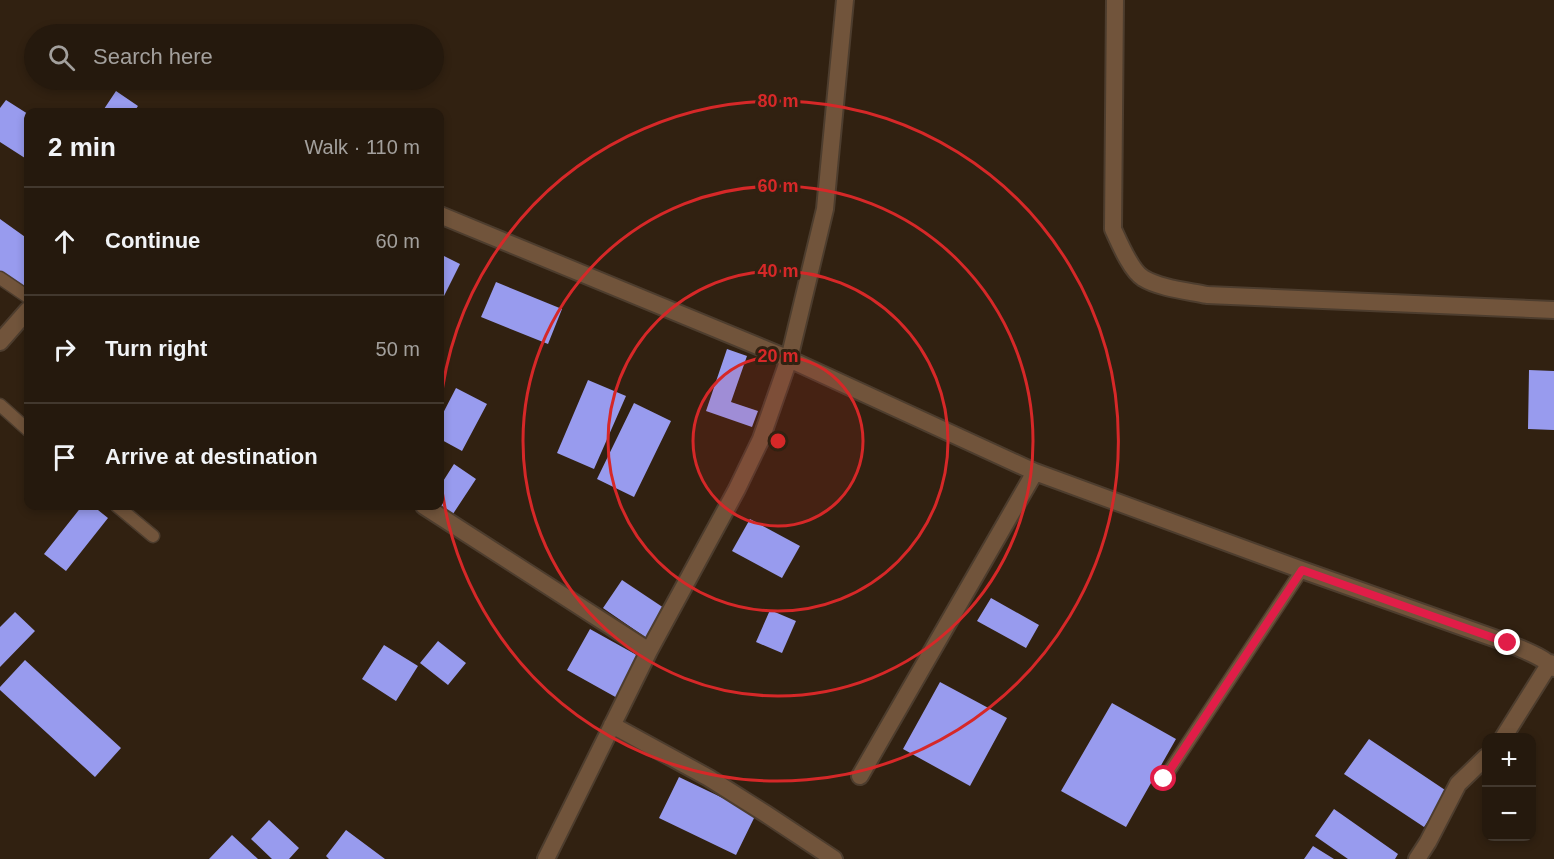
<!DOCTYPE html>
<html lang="en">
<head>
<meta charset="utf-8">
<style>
	:root { --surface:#25190d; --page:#31261b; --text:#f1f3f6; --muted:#a3a09d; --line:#42382e }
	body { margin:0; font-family:Helvetica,sans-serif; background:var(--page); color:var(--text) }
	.controls { position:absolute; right:18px; bottom:18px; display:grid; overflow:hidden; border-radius:12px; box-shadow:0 3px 9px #0003 }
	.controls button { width:54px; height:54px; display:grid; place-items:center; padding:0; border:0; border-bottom:2px solid var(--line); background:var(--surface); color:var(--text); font:30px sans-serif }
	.stop { position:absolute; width:18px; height:18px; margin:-14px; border:4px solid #e11d48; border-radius:50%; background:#fff }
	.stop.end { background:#e11d48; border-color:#fff; box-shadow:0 2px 6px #0008 }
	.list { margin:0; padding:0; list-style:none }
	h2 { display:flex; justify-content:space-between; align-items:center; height:78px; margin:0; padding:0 24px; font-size:26px }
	h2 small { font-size:20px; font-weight:400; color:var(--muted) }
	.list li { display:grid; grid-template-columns:39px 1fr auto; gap:18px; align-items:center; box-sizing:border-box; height:108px; padding:0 24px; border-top:2px solid var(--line) }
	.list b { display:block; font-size:22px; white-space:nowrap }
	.list em { font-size:20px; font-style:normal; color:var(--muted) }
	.icon { flex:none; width:33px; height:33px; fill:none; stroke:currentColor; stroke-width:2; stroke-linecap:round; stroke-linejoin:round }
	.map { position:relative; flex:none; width:1554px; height:859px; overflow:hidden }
	.search { position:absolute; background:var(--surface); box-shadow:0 3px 9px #0003; left:24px; top:24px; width:420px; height:66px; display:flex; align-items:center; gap:15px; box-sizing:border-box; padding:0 21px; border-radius:33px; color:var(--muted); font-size:22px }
	.panel { position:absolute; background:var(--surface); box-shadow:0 3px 9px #0003; left:24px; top:108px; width:420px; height:402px; border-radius:12px }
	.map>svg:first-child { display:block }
	.building { fill:#989bee }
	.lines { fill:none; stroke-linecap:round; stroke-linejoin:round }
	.service-casing { stroke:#4d3d2e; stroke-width:15 }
	.minor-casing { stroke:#4d3d2e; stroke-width:20 }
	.service { stroke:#71543b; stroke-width:12 }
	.minor { stroke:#71543b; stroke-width:16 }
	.route { stroke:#e11d48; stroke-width:8 }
	.ring { fill:none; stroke:#d62828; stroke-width:3 }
	.centre { fill:#d62828; stroke:#312111; stroke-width:3 }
	.ring-label { font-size:18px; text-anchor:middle; font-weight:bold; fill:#d62828; stroke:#312111; stroke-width:6; stroke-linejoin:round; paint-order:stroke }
</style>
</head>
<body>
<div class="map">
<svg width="1554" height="859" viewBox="0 0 1554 859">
	<rect width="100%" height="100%" fill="#312111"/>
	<path class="building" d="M116,91L138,106L134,112H102Z
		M6,100L28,114V160L0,142V108Z
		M0,219L28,239V281L24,288L0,272Z
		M440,254L460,264L441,302H440Z
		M496,282L562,309L548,344L481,317Z
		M727,349L747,356L731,402L758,411L752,427L706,411Z
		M1529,370L1554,371V430L1528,429Z
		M588,380L626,396L594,469L557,453Z
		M456,388L487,404L462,451L440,439V419Z
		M634,403L671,421L634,497L597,479Z
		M454,464L476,479L451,517L434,506H440V486Z
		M82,506H93L108,518L66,571L44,554Z
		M750,519L800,546L782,578L732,551Z
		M622,580L667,610L648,639L603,608Z
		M991,598L1039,625L1026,648L977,621Z
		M770,610L796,621L782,653L756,642Z
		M15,612L35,631L0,667V627Z
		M590,629L642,658L619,699L567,670Z
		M438,641L466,663L448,685L420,663Z
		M384,645L418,666L396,701L362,679Z
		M25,660L121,748L95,777L0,690V687Z
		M940,682L1007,718L970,786L903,749Z
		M1112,703L1176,739L1126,827L1061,791Z
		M1369,739L1448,792L1424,827L1344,774Z
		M679,777L756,814L736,855L659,818Z
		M1334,809L1398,854L1395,859H1348L1315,836Z
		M269,820L299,848L289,859H272L251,839Z
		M346,830L385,859H329L326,856Z
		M232,835L258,859H209Z
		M1313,846L1334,859H1304Z"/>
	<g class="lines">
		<defs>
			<path id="service" d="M0,278L28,297
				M0,405L28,430
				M117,506L153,536
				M1164,779L1302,570"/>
			<path id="minor" d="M1115,0L1113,229C1119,242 1131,271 1143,278C1159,288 1188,291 1207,295L1554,310
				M440,215L789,359L1035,472L1302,570L1508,643C1523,650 1542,656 1554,668
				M0,342L28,310
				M424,506L649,651
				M612,725L709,778L766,814L834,859
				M1503,738L1550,663
				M860,776L1035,472
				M546,859L649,651L737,489L761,439L789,359L825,209L845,0
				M1417,859L1428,842L1458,784L1486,757"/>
		</defs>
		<use href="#service" class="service-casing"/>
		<use href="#minor" class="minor-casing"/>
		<use href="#service" class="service"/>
		<use href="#minor" class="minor"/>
	</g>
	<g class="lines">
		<path class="route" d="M1164,779L1302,570L1508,643"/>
	</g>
	<circle cx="778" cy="441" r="85" fill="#d62828" fill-opacity=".12"/>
	<g class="ring">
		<circle cx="778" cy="441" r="85"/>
		<circle cx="778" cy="441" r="170"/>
		<circle cx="778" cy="441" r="255"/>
		<path d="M440 408A340 340 0 1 1 440 474"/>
	</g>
	<circle cx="778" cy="441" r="9" class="centre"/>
	<g class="ring-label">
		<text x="778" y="107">80 m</text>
		<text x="778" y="192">60 m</text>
		<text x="778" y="277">40 m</text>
		<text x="778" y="362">20 m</text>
	</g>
</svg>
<div class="controls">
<button>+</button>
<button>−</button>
</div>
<div class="stop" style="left:1164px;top:779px"></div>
<div class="stop end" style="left:1508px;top:643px"></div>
<div class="search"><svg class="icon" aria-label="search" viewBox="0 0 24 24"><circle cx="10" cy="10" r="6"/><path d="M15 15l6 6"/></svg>Search here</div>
<section class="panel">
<h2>2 min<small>Walk · 110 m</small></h2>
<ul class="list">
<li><svg class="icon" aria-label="ahead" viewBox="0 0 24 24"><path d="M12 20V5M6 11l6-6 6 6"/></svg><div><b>Continue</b></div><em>60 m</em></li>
<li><svg class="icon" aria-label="right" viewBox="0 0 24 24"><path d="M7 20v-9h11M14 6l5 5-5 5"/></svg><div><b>Turn right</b></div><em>50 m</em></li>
<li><svg class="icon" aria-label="arrive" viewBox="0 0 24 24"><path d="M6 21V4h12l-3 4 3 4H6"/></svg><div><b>Arrive at destination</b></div></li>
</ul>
</section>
</div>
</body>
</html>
